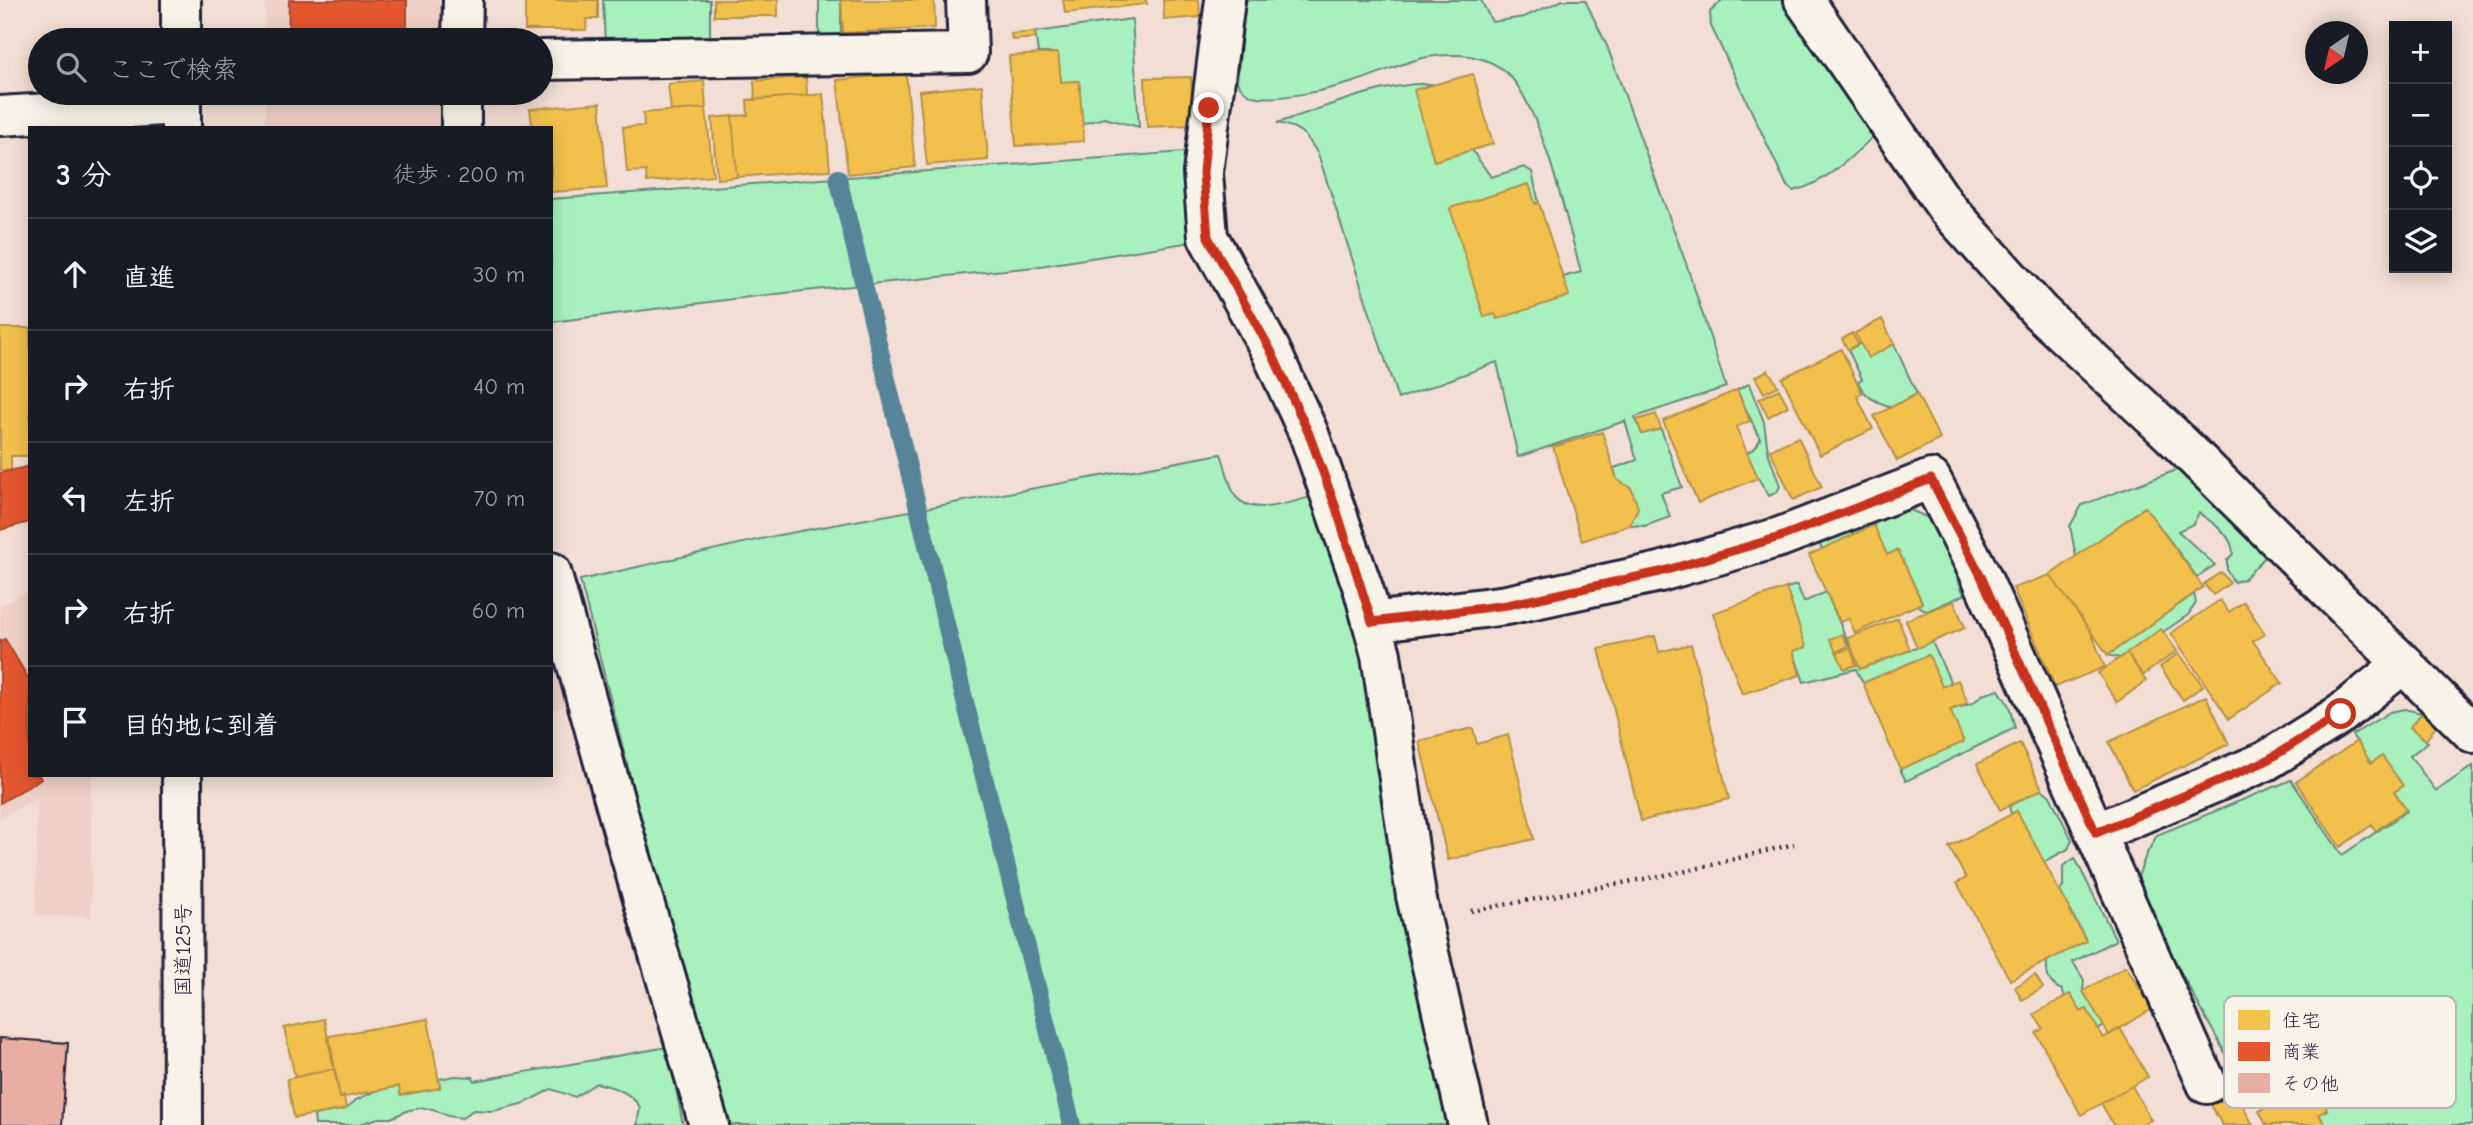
<!DOCTYPE html>
<html lang="ja">
<head>
<meta charset="utf-8">
<style>
	:root { --surface:#171b24; --page:#20242c; --text:#f1f3f6; --muted:#9ea1a6; --line:#363941 }
	body { margin:0; font-family:"Comic Neue","Klee One",sans-serif; background:var(--page); color:var(--text) }
	.controls { position:absolute; right:21px; top:21px; display:grid; overflow:hidden; border-radius:0px; box-shadow:0 4px 18px #0003 }
	.controls button { width:63px; height:63px; display:grid; place-items:center; padding:0; border:0; border-bottom:2px solid var(--line); background:var(--surface); color:var(--text); font:35px sans-serif }
	.compass { position:absolute; left:2305px; top:21px; width:63px; height:63px; border-radius:50%; background:var(--surface); box-shadow:0 4px 18px #0003; rotate:214deg }
	.stop { position:absolute; width:21px; height:21px; margin:-16px; border:5px solid #c8321e; border-radius:50%; background:#fff }
	.stop.end { background:#c8321e; border-color:#fff; box-shadow:0 2px 7px #0008 }
	.list { margin:0; padding:0; list-style:none }
	h2 { display:flex; justify-content:space-between; align-items:center; height:91px; margin:0; padding:0 28px; font-size:30px }
	h2 small { font-size:23px; font-weight:400; color:var(--muted) }
	.list li { display:grid; grid-template-columns:46px 1fr auto; gap:21px; align-items:center; box-sizing:border-box; height:112px; padding:0 28px; border-top:2px solid var(--line) }
	.list b { display:block; font-size:26px; white-space:nowrap }
	.list em { font-size:23px; font-style:normal; color:var(--muted) }
	.icon { flex:none; width:38px; height:38px; fill:none; stroke:currentColor; stroke-width:2; stroke-linecap:round; stroke-linejoin:round }
	.map { position:relative; flex:none; width:2473px; height:1125px; overflow:hidden }
	.search { position:absolute; background:var(--surface); box-shadow:0 4px 18px #0003; left:28px; top:28px; width:525px; height:77px; display:flex; align-items:center; gap:18px; box-sizing:border-box; padding:0 24px; border-radius:38px; color:var(--muted); font-size:26px }
	.panel { position:absolute; background:var(--surface); box-shadow:0 4px 18px #0003; left:28px; top:126px; width:525px; height:651px; border-radius:0px }
	.map>svg:first-child { display:block }
	.built { fill:#efd0c6 }
	.green { fill:#a8f1be; stroke:#658a7c; stroke-width:2 }
	.homes { fill:#f2c14e; stroke:#b49148; stroke-width:2 }
	.shops { fill:#e4572e; stroke:#aa4732; stroke-width:2 }
	.lines { fill:none; stroke-linecap:round; stroke-linejoin:round }
	.stream { stroke:#558597; stroke-width:18 }
	.building { fill:#e8aea4; stroke:#22223b; stroke-width:2 }
	.minor-casing { stroke:#22223b; stroke-width:44 }
	.trunk-casing { stroke:#22223b; stroke-width:44 }
	.path { stroke:#22223b; stroke-width:4.5; stroke-dasharray:2 5; stroke-linecap:butt }
	.minor { stroke:#f7f3e8; stroke-width:38 }
	.trunk { stroke:#f7f3e8; stroke-width:38 }
	.route { stroke:#c8321e; stroke-width:9 }
	.labels { text-anchor:middle; stroke-width:7; stroke-linejoin:round; paint-order:stroke }
	.street-label { font-size:21px; fill:#22223b; stroke:#f7f3e8 }
	.key { fill:#f7f3e8; stroke:#b7b4b4; stroke-width:2 }
	.key-label { font-size:19px; fill:#22223b }
</style>
</head>
<body>
<div class="map">
<svg width="2473" height="1125" viewBox="0 0 2473 1125">
	<rect width="100%" height="100%" fill="#f2ded4"/>
	<filter id="ink" filterUnits="userSpaceOnUse"><feTurbulence type="fractalNoise" baseFrequency=".0143" numOctaves="2"/><feDisplacementMap in="SourceGraphic" scale="14" xChannelSelector="R" yChannelSelector="G"/><feConvolveMatrix kernelMatrix="1 2 1 2 8 2 1 2 1" color-interpolation-filters="sRGB"/></filter>
	<g filter="url(#ink)">
		<path class="built" d="M265,0H463L462,40H265Z
			M265,93H461V128H265Z
			M551,572L586,700L551,710Z
			M30,591V775H91V917L36,915L37,798L0,818V606Z"/>
		<path class="green" d="M603,0H710V43L605,44Z
			M819,0H841V40H819Z
			M1246,0H1481L1492,22L1524,17L1563,0H1585L1607,46L1688,269L1726,387L1635,417L1642,434L1661,429L1682,487L1661,493L1670,517L1645,526L1630,525L1638,508L1631,488L1617,480L1614,468L1637,460L1625,421L1518,457L1497,362L1398,399L1318,154C1306,135 1301,127 1277,123C1320,109 1390,80 1433,84L1415,90L1434,161L1472,150L1491,177L1524,167L1532,172L1539,203H1535L1528,184L1450,209L1498,318L1568,296L1563,277L1581,272C1567,222 1543,113 1510,76C1491,56 1461,53 1435,56C1411,58 1378,75 1354,82C1331,89 1276,102 1253,96C1246,94 1241,88 1237,82Z
			M1722,0H1782L1875,135C1851,157 1825,184 1793,191L1787,186L1711,26L1710,12Z
			M1132,19L1139,127L1104,118L1082,124L1079,81L1061,82L1058,53H1038L1035,32Z
			M1184,152L1192,218V242L1034,267L757,296L551,322V199Z
			M1861,343L1868,357L1894,344L1917,394L1891,407C1877,402 1865,398 1858,382L1862,379L1848,350Z
			M1749,384L1764,422L1768,452L1780,486L1777,492L1769,496L1758,478L1747,453L1756,447L1760,439L1737,390Z
			M1221,454C1225,464 1230,489 1236,497C1253,518 1297,500 1318,495L1371,660L1453,1125H729L677,960L580,580L779,535Z
			M2185,467L2269,553L2244,579L2234,582L2227,571V560L2233,554C2233,535 2213,523 2199,513L2193,524L2178,531L2215,565L2197,577L2145,507L2076,557L2070,526L2082,505Z
			M1899,505L1935,521L1964,595L1927,611L1917,605L1922,602L1898,550L1887,555L1873,526L1822,549L1816,538Z
			M1797,585L1804,602L1826,592L1860,669L1932,642L1951,683L1942,687L1928,655L1863,683L1856,669L1804,682L1793,651L1806,647L1786,588Z
			M2194,594L2196,603L2188,615L2163,632L2161,630L2120,658L2108,655Z
			M1999,690L2009,706L2015,728L1906,781L1900,769L1963,742L1950,710L1973,703L1982,695Z
			M2404,709L2422,713L2410,727L2428,742L2410,756L2436,791L2473,766V1125H2325L2319,1114L2327,1110L2317,1089L2307,1094L2303,1088L2279,1101L2262,1072L2241,1082L2167,947L2138,877L2146,855L2157,835L2291,780L2342,855L2407,811L2394,792L2403,786L2382,756L2371,763L2352,735L2390,712Z
			M2042,789L2050,796L2072,840L2068,849L2044,862L2017,811L2011,814L2009,806Z
			M2075,858L2116,940L2073,962L2084,980L2083,991L2104,1026L2098,1030L2087,1009L2081,1012L2070,994L2065,997L2062,990C2048,984 2046,975 2047,961L2086,940L2060,891L2063,886V866Z
			M668,1047L683,1125H637L640,1107C629,1091 614,1087 596,1083L575,1097L551,1089L525,1103L493,1111L473,1110L462,1118L448,1116L433,1109L422,1108L409,1110L391,1118H378L357,1125H315L314,1115L346,1109L356,1100L375,1091L399,1086L401,1095L440,1088L439,1079L455,1076L473,1077L474,1081Z"/>
		<path class="homes" d="M525,0H598V19H587L586,30H525Z
			M714,0H778V16H714Z
			M841,0H934L935,28L843,33Z
			M1063,0H1146L1147,4L1065,13Z
			M1163,0H1199L1200,17L1164,20Z
			M1035,32V38L1012,40L1011,34Z
			M1058,53L1061,82L1079,81L1084,141L1016,146L1009,56Z
			M906,73L915,167L848,174L837,80Z
			M1473,74L1493,144L1434,161L1414,90Z
			M806,77L807,95L755,100L754,81Z
			M1191,77L1193,125L1147,127L1145,78Z
			M704,81L706,108L671,111L668,84Z
			M982,85L988,160L927,165L919,91Z
			M823,94L830,170L737,177L732,116L748,115L747,100Z
			M600,103L607,188L551,192V128L516,126L532,125L530,109Z
			M706,108L713,176L647,182L646,171L627,172L623,127L644,126L643,113Z
			M732,116L737,177L717,179L712,118Z
			M1529,184L1535,204L1539,203L1569,296L1497,319L1495,314L1484,317L1450,208Z
			M1882,319L1894,344L1868,358L1855,333Z
			M0,328H30V456H11V471L0,470Z
			M1852,333L1858,344L1848,350L1842,339Z
			M1841,349L1862,393L1857,396L1873,429L1820,455L1782,378Z
			M1768,370L1778,386L1764,393L1755,377Z
			M1779,389L1788,406L1768,417L1759,399Z
			M1737,390L1750,421L1736,427L1758,478L1698,503L1663,421Z
			M1917,394L1940,439L1897,461L1874,416Z
			M1656,414L1661,429L1642,434L1637,420Z
			M1602,432L1617,480L1631,488L1638,508L1630,525L1582,541L1553,447Z
			M1798,437L1822,487L1793,500L1770,450Z
			M2145,507L2203,587L2108,655L2050,575Z
			M1874,525L1887,555L1898,550L1922,603L1855,633L1849,619L1840,622L1809,555Z
			M2221,572L2230,583L2213,595L2204,584Z
			M2050,575L2090,630L2105,667L2055,687L2013,588Z
			M1786,588L1806,647L1793,651L1800,675L1742,694L1713,613Z
			M2220,600L2229,612L2244,602L2265,634L2253,641L2282,683L2229,719L2171,633Z
			M1954,601L1965,628L1917,648L1906,620Z
			M1898,618L1910,650L1860,669L1848,638Z
			M2161,629L2177,651L2143,675L2127,653Z
			M1842,634L1848,646L1836,652L1830,639Z
			M1655,636L1659,652L1691,644L1729,799L1641,821L1599,649Z
			M1850,648L1856,665L1844,669L1837,653Z
			M2127,653L2146,681L2117,702L2098,673Z
			M2179,653L2203,686L2183,700L2160,667Z
			M1929,655L1942,687L1958,680L1968,703L1950,710L1964,742L1900,769L1863,683Z
			M2206,696L2229,744L2133,790L2109,742Z
			M2422,713L2437,725L2426,740L2410,727Z
			M1473,728L1477,744L1508,735L1534,839L1448,860L1419,741Z
			M2357,741L2371,763L2382,756L2403,786L2394,792L2406,809L2375,831L2372,825L2340,847L2296,782Z
			M2020,743L2042,789L2000,810L1977,764Z
			M2017,811L2086,941L2010,980L1957,883L1966,878L1949,847Z
			M2126,966L2152,1009L2109,1035L2083,991Z
			M2035,975L2043,988L2022,1000L2015,987Z
			M2070,994L2081,1012L2087,1009L2103,1038L2120,1028L2148,1077L2081,1115L2036,1033L2043,1029L2034,1014Z
			M324,1019L334,1069L295,1077L284,1028Z
			M428,1019L440,1088L400,1095L399,1086L340,1098L329,1036Z
			M334,1069L340,1098L344,1096L346,1109L294,1118L287,1079Z
			M2132,1086L2151,1120L2141,1125H2113L2101,1103Z
			M2232,1086L2253,1125H2222L2208,1099Z
			M2303,1088L2307,1094L2317,1089L2327,1110L2319,1114L2325,1125H2266L2259,1111Z"/>
		<path class="shops" d="M289,0H407V40H288Z
			M30,466V522L0,530V473Z
			M5,639L30,681V775H39L41,779L0,803V641Z"/>
		<g class="lines">
			<path class="stream" d="M838,178L963,694L1072,1125"/>
		</g>
		<path class="building" d="M0,1038L68,1043L62,1125H0Z"/>
		<g class="lines">
			<defs>
				<path id="minor" d="M1225,0L1203,173L1208,237L1270,349L1309,434L1364,591L1381,655L1416,896L1468,1125
					M1804,0L1946,207L2040,312L2172,435L2473,733
					M462,40L463,0
					M541,60L968,53L966,0
					M461,93V128
					M0,116L180,105
					M551,572L622,827L709,1125
					M1372,622L1507,605L1660,572L1780,537L1931,479L1980,574L2207,1084
					M2096,833L2266,761L2341,714L2404,663"/>
				<path id="trunk" d="M181,40V0
					M181,93V128
					M182,775L183,1125"/>
			</defs>
			<use href="#minor" class="minor-casing"/>
			<use href="#trunk" class="trunk-casing"/>
			<path class="path" d="M1471,911L1687,871L1794,844"/>
			<use href="#minor" class="minor"/>
			<use href="#trunk" class="trunk"/>
		</g>
	</g>
	<g class="lines" filter="url(#ink)">
		<path class="route" d="M1209,108L1203,173L1208,237L1270,349L1309,434L1336,508L1372,622L1507,605L1660,572L1780,537L1931,479L1980,574L2096,833L2266,761L2341,714"/>
	</g>
	<g class="labels">
		<g class="street-label">
			<text transform="translate(183 950) rotate(-90)" y="7">国道125号</text>
		</g>
	</g>
	<rect x="2224" y="996" width="232" height="112" rx="10" class="key"/>
	<rect x="2238" y="1010" width="32" height="20" fill="#f2c14e"/>
	<rect x="2238" y="1042" width="32" height="19" fill="#e4572e"/>
	<rect x="2238" y="1073" width="32" height="20" fill="#e8aea4"/>
	<g class="key-label">
		<text x="2282" y="1027">住宅</text>
		<text x="2282" y="1058">商業</text>
		<text x="2282" y="1090">その他</text>
	</g>
</svg>
<div class="controls">
<button>+</button>
<button>−</button>
<button><svg class="icon" aria-label="locate" viewBox="0 0 24 24"><circle cx="12" cy="12" r="6"/><path d="M12 2v4M12 18v4M2 12h4M18 12h4"/></svg></button>
<button><svg class="icon" aria-label="layers" viewBox="0 0 24 24"><path d="M12 4l9 5-9 5-9-5zM3 14l9 5 9-5"/></svg></button>
</div>
<svg class="compass" viewBox="-18 -18 36 36"><path d="M0-13l5 13h-10z" fill="#e53935"/><path d="M0 13l5-13h-10z" fill="#9ea1a6"/></svg>
<div class="stop" style="left:2341px;top:714px"></div>
<div class="stop end" style="left:1209px;top:108px"></div>
<div class="search"><svg class="icon" aria-label="search" viewBox="0 0 24 24"><circle cx="10" cy="10" r="6"/><path d="M15 15l6 6"/></svg>ここで検索</div>
<section class="panel">
<h2>3 分<small>徒歩 · 200 m</small></h2>
<ul class="list">
<li><svg class="icon" aria-label="ahead" viewBox="0 0 24 24"><path d="M12 20V5M6 11l6-6 6 6"/></svg><div><b>直進</b></div><em>30 m</em></li>
<li><svg class="icon" aria-label="right" viewBox="0 0 24 24"><path d="M7 20v-9h11M14 6l5 5-5 5"/></svg><div><b>右折</b></div><em>40 m</em></li>
<li><svg class="icon" aria-label="left" viewBox="0 0 24 24"><path d="M17 20v-9H6M10 6l-5 5 5 5"/></svg><div><b>左折</b></div><em>70 m</em></li>
<li><svg class="icon" aria-label="right" viewBox="0 0 24 24"><path d="M7 20v-9h11M14 6l5 5-5 5"/></svg><div><b>右折</b></div><em>60 m</em></li>
<li><svg class="icon" aria-label="arrive" viewBox="0 0 24 24"><path d="M6 21V4h12l-3 4 3 4H6"/></svg><div><b>目的地に到着</b></div></li>
</ul>
</section>
</div>
</body>
</html>
